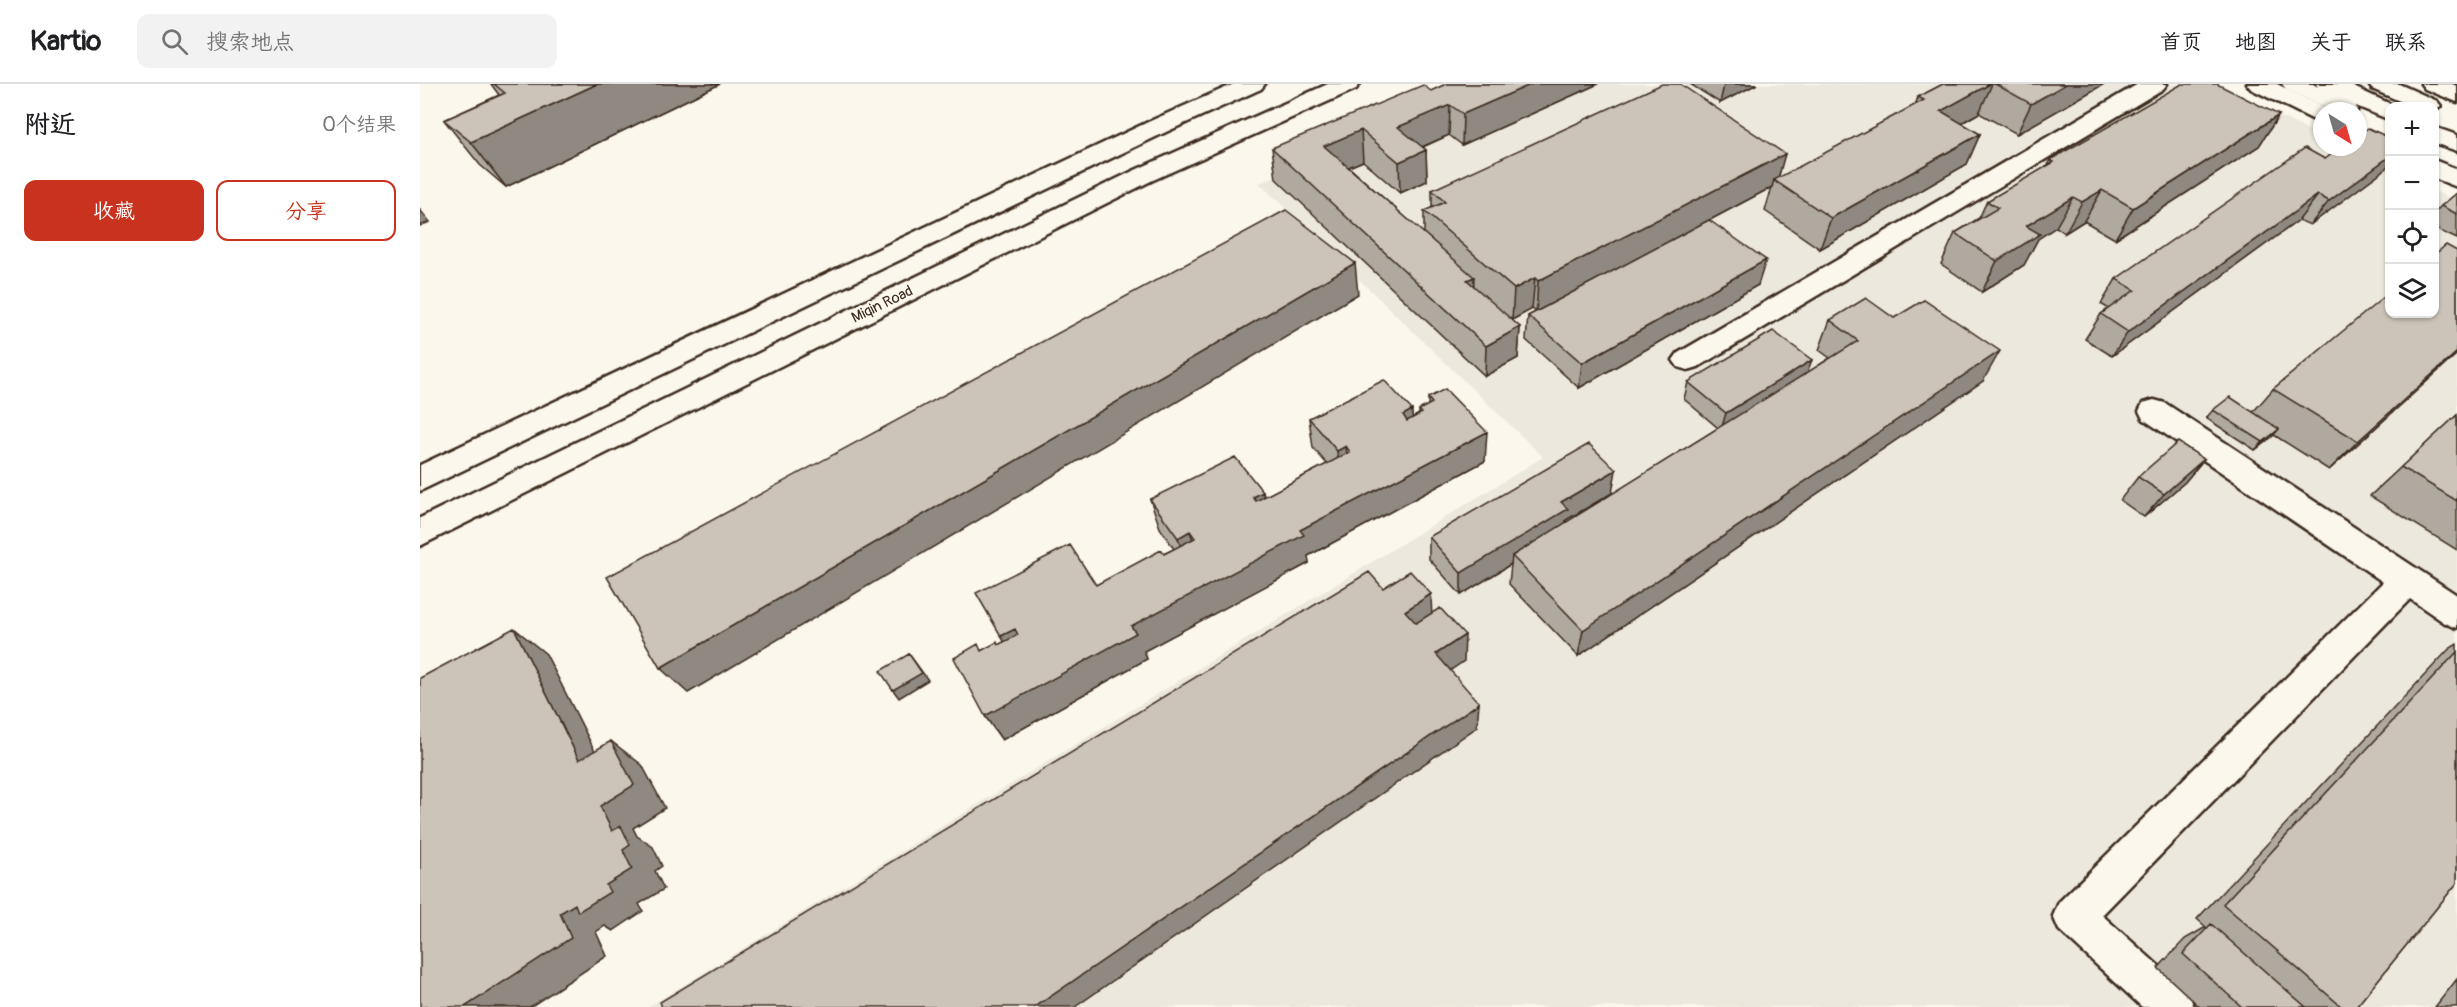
<!DOCTYPE html>
<html lang="zh">
<head>
<meta charset="utf-8">
<style>
	:root { --surface:#fff; --page:#f2f2f2; --text:#202124; --muted:#757577; --line:#e0e0e0; --accent:#c8321e }
	body { margin:0; font-family:Pangolin,"LXGW WenKai TC",sans-serif; background:var(--page); color:var(--text) }
	.controls { position:absolute; right:18px; top:18px; display:grid; overflow:hidden; border-radius:12px; box-shadow:0 2px 4px #0004 }
	.controls button { width:54px; height:54px; display:grid; place-items:center; padding:0; border:0; border-bottom:2px solid var(--line); background:var(--surface); color:var(--text); font:30px sans-serif }
	.compass { position:absolute; left:1893px; top:18px; width:54px; height:54px; border-radius:50%; background:var(--surface); box-shadow:0 2px 4px #0004; rotate:143deg }
	.list { margin:0; padding:0; list-style:none }
	h2 { display:flex; justify-content:space-between; align-items:center; height:78px; margin:0; padding:0 24px; font-size:26px }
	h2 small { font-size:20px; font-weight:400; color:var(--muted) }
	.actions { display:flex; gap:12px; padding:18px 24px }
	.actions a { flex:1; padding:14px 0; border:2px solid var(--accent); border-radius:12px; text-align:center; font-size:21px; color:var(--accent) }
	.actions .main { background:var(--accent); color:#fff }
	.icon { flex:none; width:33px; height:33px; fill:none; stroke:currentColor; stroke-width:2; stroke-linecap:round; stroke-linejoin:round }
	.map { position:relative; flex:none; width:2037px; height:923px; overflow:hidden }
	header { display:flex; align-items:center; gap:36px; box-sizing:border-box; height:84px; padding:0 30px; background:var(--surface); border-bottom:2px solid var(--line) }
	header strong { font-size:28px }
	nav { display:flex; gap:33px; margin-inline-start:auto; font-size:21px }
	.search { width:420px; height:54px; background:var(--page); display:flex; align-items:center; gap:15px; box-sizing:border-box; padding:0 21px; border-radius:12px; color:var(--muted); font-size:22px }
	main { display:flex }
	aside { flex:1; background:var(--surface) }
	.map>svg:first-child { display:block }
	.built { fill:#ede8dd }
	.lines { fill:none; stroke-linecap:round; stroke-linejoin:round }
	.minor-casing { stroke:#3b2a1e; stroke-width:5 }
	.major-casing { stroke:#3b2a1e; stroke-width:5 }
	.highway-casing { stroke:#3b2a1e; stroke-width:5 }
	.minor { fill:#fbf7ec; fill-rule:evenodd }
	.major { fill:#fbf7ec; fill-rule:evenodd }
	.highway { fill:#fbf7ec; fill-rule:evenodd }
	.wall { fill:#afa99f; stroke:#3b2a1e; stroke-width:1.5 }
	.shaded-wall { fill:#8f8982; stroke:#3b2a1e; stroke-width:1.5 }
	.building { fill:#ccc4b9; stroke:#3b2a1e; stroke-width:1.5 }
	.labels { text-anchor:middle; stroke-width:5; stroke-linejoin:round; paint-order:stroke }
	.street-label { font-size:15px; fill:#3b2a1e; stroke:#fbf7ec }
</style>
</head>
<body>
<header>
<strong>Kartio</strong>
<div class="search"><svg class="icon" aria-label="search" viewBox="0 0 24 24"><circle cx="10" cy="10" r="6"/><path d="M15 15l6 6"/></svg>搜索地点</div>
<nav><a>首页</a><a>地图</a><a>关于</a><a>联系</a></nav>
</header>
<main>
<aside>
<h2>附近<small>0个结果</small></h2>
<ul class="list">
</ul>
<div class="actions"><a class="main">收藏</a><a>分享</a></div>
</aside>
<div class="map">
<svg width="2037" height="923" viewBox="0 0 2037 923">
	<rect width="100%" height="100%" fill="#fbf7ec"/>
	<filter id="ink" filterUnits="userSpaceOnUse"><feTurbulence type="fractalNoise" baseFrequency=".0167" numOctaves="2"/><feDisplacementMap in="SourceGraphic" scale="12" xChannelSelector="R" yChannelSelector="G"/><feConvolveMatrix kernelMatrix="1 2 1 2 8 2 1 2 1" color-interpolation-filters="sRGB"/></filter>
	<g filter="url(#ink)">
		<path class="built" d="M1064,0H1793L1902,53V63H1923L1969,85L1970,230H2014L2015,107L2037,118V923H228L1123,373L839,99Z"/>
		<g class="lines">
			<defs>
				<path id="minor" d="M814,0H845L841,5L746,48L0,407V381L728,38Z
					M908,0H940L936,5L731,97L0,462V434L713,87Z
					M1718,0H1747L1743,5L1278,283L1268,286L1258,283L1253,276L1258,269Z
					M1734,316L1745,319L2037,511V544L2025,539L1990,515L1682,831L1768,908L1774,923H1722L1639,846L1633,832L1639,818L1963,498L1723,335L1719,327L1723,319Z"/>
				<path id="major" d="M1827,0H1857L1911,27H1902V38L1894,36L1831,5Z
					M2014,76L2037,85V103L2014,94Z"/>
				<path id="highway" d="M1862,0H1893L1898,3L1896,0H1927L1975,22H1970V36L1936,22L1937,27H1911L1866,5Z
					M1948,0H1979L2017,17L2021,22L2014,28V22H1991L1952,5Z
					M2001,0H2032L2037,2V18L2005,5Z
					M2014,43L2037,51V67L2014,59Z"/>
			</defs>
			<use href="#minor" class="minor-casing"/>
			<use href="#major" class="major-casing"/>
			<use href="#highway" class="highway-casing"/>
			<use href="#minor" class="minor"/>
			<use href="#major" class="major"/>
			<use href="#highway" class="highway"/>
		</g>
		<path class="wall" d="M71,0H300L86,103L60,81L24,36L79,11Z
			M1026,0H1178L1042,61L1029,51L1003,63L1006,66L1007,97L980,109L943,77L929,83L1004,150V127L1012,124V106L1359,94L1495,21L1498,13L1523,0H1684L1597,50L1559,29L1542,39L1560,50L1547,80L1400,165L1345,127L1352,103L1290,136L1338,201L1159,304L1106,256L1108,232L1116,228L1112,225L1092,236L1100,243L1098,274L1065,292L856,95L852,64L1011,7Z
			M1270,0H1337L1300,19Z
			M1859,31L1839,62L1695,155L1664,137L1645,149L1636,143L1618,155L1604,181L1562,208L1521,180L1535,149L1559,134L1567,117L1628,82L1630,76Z
			M1905,75L1964,86L1890,141L1879,136L1692,272L1665,255L1681,230L1689,225L1681,220L1696,195Z
			M2037,109V155L2014,144V129L2021,122Z
			M2037,167V270L1909,386L1854,351L1835,366L1786,334L1793,326L1833,328L1853,305Z
			M1410,236L1563,297L1158,572L1089,500L1091,480L1041,511L1009,475V453L1192,409L1146,436V439L1298,344L1264,315L1268,298L1387,289L1410,274L1399,266Z
			M1008,314L1065,377L888,472L889,479L724,567L727,575L582,656L565,632L562,566L578,561L584,558L676,501L754,465L740,444L730,415L843,408L844,413L907,380L893,364L889,334H992L999,330V326L1008,322Z
			M2037,331V466L1950,412Z
			M1784,375L1765,398L1724,433L1700,416L1718,393Z
			M2037,560V799L1936,923H1780L1738,884L1765,855L1786,843L1777,835L2029,565Z
			M2037,895V923H2015Z"/>
		<path class="shaded-wall" d="M177,0H300L86,103L51,58Z
			M1112,0H1178L1042,61L1043,30Z
			M1306,0H1337L1300,19L1304,1Z
			M1570,0H1572L1559,29L1509,57L1521,27Z
			M1646,0H1684L1597,50L1611,20Z
			M1030,21L1029,51L979,73L978,43Z
			M1859,31L1839,62L1695,155L1713,124Z
			M941,46L943,77L907,92L904,62Z
			M1560,50L1547,80L1400,165L1411,134Z
			M1006,66L1007,97L980,109L979,78Z
			M1365,70L1357,99L1354,96L1352,103L1116,228L1118,197Z
			M1970,72V80L1964,86L1890,141L1909,117Z
			M1682,106L1664,137L1645,149L1662,118Z
			M1898,111L1879,136L1692,272L1708,248Z
			M1653,113L1636,143L1618,155L1604,181L1562,208L1577,177L1606,142Z
			M0,126L10,138L0,142Z
			M1346,176L1338,201L1159,304L1162,279Z
			M935,179L938,210L268,609L240,584Z
			M1054,193L1053,224L1047,196Z
			M1115,194L1112,225L1092,236L1094,205Z
			M1100,243L1098,274L1065,292L1066,262Z
			M1580,267L1563,297L1158,572L1163,546Z
			M2037,268V270L1909,386L1938,357Z
			M1392,276L1385,294L1301,346L1306,329Z
			M992,326L993,355L983,331Z
			M1859,345L1852,353L1835,366L1843,358Z
			M1067,348L1065,377L888,472L889,479L724,567L727,575L582,656L565,632L711,542L880,446Z
			M926,362L929,391L920,396L917,367Z
			M1784,375L1765,398L1724,433L1744,410Z
			M1196,386L1192,409L1146,436L1144,448L1092,472L1091,480L1041,511V489L1141,418Z
			M843,408L849,437L833,413Z
			M770,447L779,475L767,482L758,454Z
			M1011,510L1012,537L986,553L985,527Z
			M94,544L126,570L191,699L159,676Z
			M595,545L610,571L596,578L581,552Z
			M1045,551L1044,577L1016,596V570Z
			M489,570L508,596L479,614L473,606Z
			M1059,619L1057,643L655,923H615Z
			M191,657L222,681L245,724L213,744L217,752L233,763L242,782L235,787L244,805L219,820L223,827L193,847L185,842L176,848L187,872L110,923H45L140,829L186,801L180,722Z"/>
		<path class="building" d="M74,0H177L51,58L24,36L85,9Z
			M1026,0H1112L1043,30L1030,21L978,43L1006,66L979,78L941,46L904,62L1054,193L1047,196L1100,243L1066,262L852,64L1003,1L1011,7Z
			M1242,0H1260L1365,70L1118,197L1115,194L1094,205L1004,127L1025,118L1012,106Z
			M1523,0H1570L1521,27L1560,50L1411,134L1354,96L1504,16L1498,13Z
			M1575,0H1646L1611,20Z
			M1762,0H1797L1859,31L1713,124L1682,106L1662,118L1653,113L1606,142L1620,150L1577,177L1535,149L1578,124L1567,117L1634,78L1630,76Z
			M1948,44L1970,54V72L1909,117L1898,111L1708,248L1681,230L1715,206L1696,195L1885,64L1905,75L1921,63H1938V51Z
			M2037,109V130L2021,122Z
			M866,126L935,179L240,584L187,493Z
			M1289,136L1346,176L1162,279L1108,232Z
			M2026,161L2037,167V268L1938,357L1853,305L1970,208V230H2014V171Z
			M1446,214L1474,234L1504,216L1580,267L1163,546L1092,472L1438,257L1410,236Z
			M1353,247L1392,276L1306,329L1268,298Z
			M964,296L992,326L983,331L987,337L1002,329L999,326L1012,319L1008,314L1025,305L1067,348L880,446L884,451L711,542L716,549L565,632L534,574L558,560L561,567L577,558L578,561L598,551L595,545L581,552L556,509L650,461L676,501L741,466L744,470L775,454L770,447L758,454L730,415L815,373L843,408L833,413L836,417L930,368L926,362L917,367L889,334Z
			M1810,313L1859,345L1843,358L1793,326Z
			M2037,331V417L1981,383Z
			M1758,358L1784,375L1744,410L1718,393Z
			M1169,360L1196,386L1141,418L1148,425L1041,489L1009,453Z
			M990,487L1011,510L985,527L996,539L1020,524L1045,551L1016,570L1059,619L615,923H242L240,918L949,488L963,504Z
			M94,544L159,676L191,657L214,701L180,722L192,747L201,742L210,761L203,766L212,785L186,801L190,808L158,828L155,820L140,829L151,854L45,923H0V594Z
			M2037,568V799L1936,923H1922L1803,820Z
			M489,570L502,589L473,606L460,587Z
			M1791,840L1886,923H1822L1763,870Z"/>
	</g>
	<g class="labels">
		<g class="street-label">
			<text transform="translate(462 220) rotate(-26)" y="5">Miqin Road</text>
		</g>
	</g>
</svg>
<div class="controls">
<button>+</button>
<button>−</button>
<button><svg class="icon" aria-label="locate" viewBox="0 0 24 24"><circle cx="12" cy="12" r="6"/><path d="M12 2v4M12 18v4M2 12h4M18 12h4"/></svg></button>
<button><svg class="icon" aria-label="layers" viewBox="0 0 24 24"><path d="M12 4l9 5-9 5-9-5zM3 14l9 5 9-5"/></svg></button>
</div>
<svg class="compass" viewBox="-18 -18 36 36"><path d="M0-13l5 13h-10z" fill="#e53935"/><path d="M0 13l5-13h-10z" fill="#757577"/></svg>
</div>
</main>
</body>
</html>
